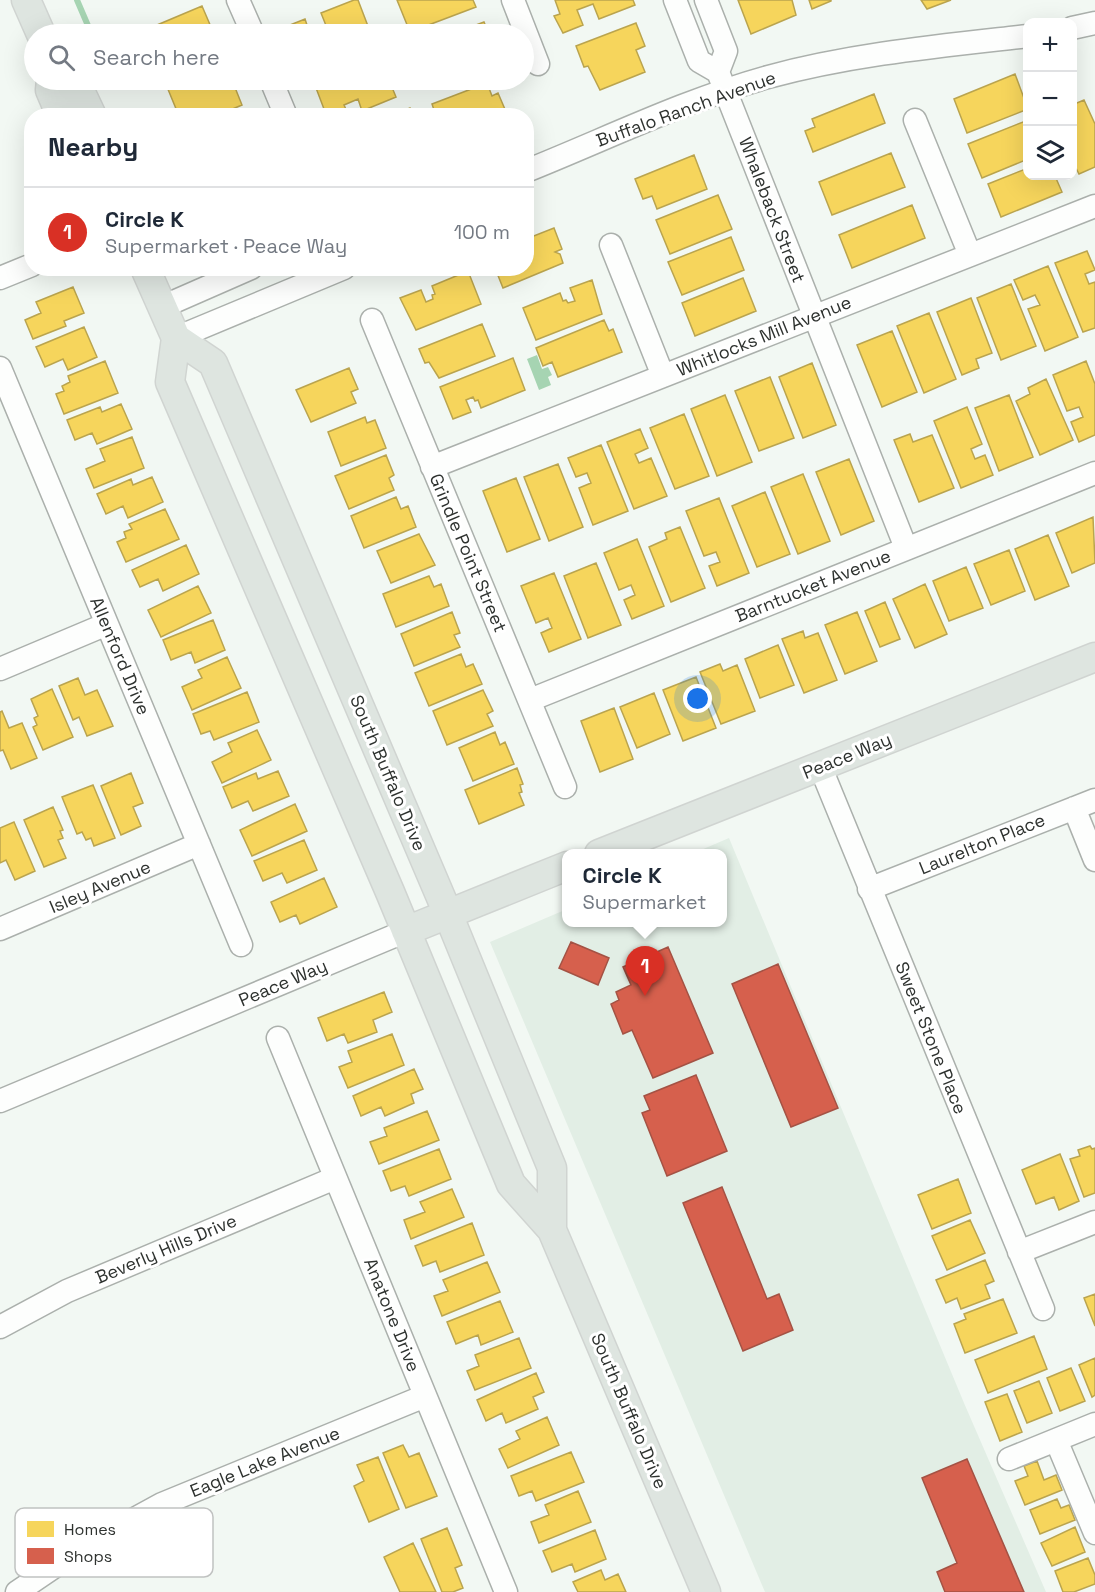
<!DOCTYPE html>
<html lang="en">
<head>
<meta charset="utf-8">
<style>
	:root { --surface:#fff; --page:#f6f6f7; --text:#1f2937; --muted:#747a83; --line:#e0e1e3; --accent:#d93025 }
	body { margin:0; font-family:"Space Grotesk",sans-serif; background:var(--page); color:var(--text) }
	.controls { position:absolute; right:18px; top:18px; display:grid; overflow:hidden; border-radius:12px; box-shadow:0 6px 24px #0002 }
	.controls button { width:54px; height:54px; display:grid; place-items:center; padding:0; border:0; border-bottom:2px solid var(--line); background:var(--surface); color:var(--text); font:30px sans-serif }
	.you { position:absolute; left:698px; top:699px; width:21px; height:21px; margin:-15px; border:4px solid #fff; border-radius:50%; background:#1a73e8; box-shadow:0 0 0 9px #1a73e833 }
	.badge { display:grid; place-items:center; width:39px; height:39px; border-radius:50%; background:var(--accent); color:#fff; font-size:20px; font-weight:700 }
	.pin { position:absolute; translate:-50% -50px; filter:drop-shadow(0 2px 3px #0008) }
	.pin::after { content:''; position:absolute; top:32px; width:21px; height:18px; background:inherit; clip-path:polygon(0 0,100% 0,50% 100%) }
	.popup { position:absolute; left:562px; top:849px; width:165px; height:78px; box-sizing:border-box; display:grid; place-content:center; border-radius:12px; background:var(--surface); filter:drop-shadow(0 2px 4px #0005); font-size:20px; white-space:nowrap; color:var(--muted) }
	.popup b { font-size:22px; color:var(--text) }
	.popup::after { content:''; position:absolute; left:50%; top:100%; margin-left:-12px; border:12px solid transparent; border-top-color:var(--surface) }
	.list { margin:0; padding:0; list-style:none }
	h2 { display:flex; justify-content:space-between; align-items:center; height:78px; margin:0; padding:0 24px; font-size:26px }
	h2 small { font-size:20px; font-weight:400; color:var(--muted) }
	.list li { display:grid; grid-template-columns:39px 1fr auto; gap:18px; align-items:center; box-sizing:border-box; height:90px; padding:0 24px; border-top:2px solid var(--line) }
	.list b { display:block; font-size:22px; white-space:nowrap }
	.list p { margin:0; font-size:20px; white-space:nowrap; color:var(--muted) }
	.list em { font-size:20px; font-style:normal; color:var(--muted) }
	.icon { flex:none; width:33px; height:33px; fill:none; stroke:currentColor; stroke-width:2; stroke-linecap:round; stroke-linejoin:round }
	.map { position:relative; flex:none; width:1095px; height:1592px; overflow:hidden }
	.search { position:absolute; background:var(--surface); box-shadow:0 6px 24px #0002; left:24px; top:24px; width:510px; height:66px; display:flex; align-items:center; gap:15px; box-sizing:border-box; padding:0 21px; border-radius:33px; color:var(--muted); font-size:22px }
	.panel { position:absolute; background:var(--surface); box-shadow:0 6px 24px #0002; left:24px; top:108px; width:510px; height:168px; border-radius:24px }
	.map>svg:first-child { display:block }
	.built { fill:#e2eee5 }
	.water { fill:#a6d4b2 }
	.homes { fill:#f6d55c; stroke:#baa44e; stroke-width:1.5 }
	.shops { fill:#d6604d; stroke:#a45244; stroke-width:1.5 }
	.lines { fill:none; stroke-linecap:round; stroke-linejoin:round }
	.stream { stroke:#a6d4b2; stroke-width:6 }
	.minor-casing { stroke:#abb0ac; stroke-width:25 }
	.major-casing { stroke:#d0d4d1; stroke-width:31 }
	.minor { stroke:#fdfefd; stroke-width:22 }
	.major { stroke:#dee5e0; stroke-width:28 }
	.labels { text-anchor:middle; stroke-width:6; stroke-linejoin:round; paint-order:stroke }
	.street-label { font-size:18px; fill:#2e322f; stroke:#fff }
	.key { fill:#fff; stroke:#c0c2c1; stroke-width:1.5 }
	.key-label { font-size:16px; fill:#2e322f }
</style>
</head>
<body>
<div class="map">
<svg width="1095" height="1592" viewBox="0 0 1095 1592">
	<rect width="100%" height="100%" fill="#f2f8f3"/>
	<path class="built" d="M729,838L964,1403L1046,1592H765L490,942L567,909V922H723V854L694,853Z"/>
	<path class="water" d="M537,355L542,369L548,367L552,375L548,377L551,385L539,390L527,359Z"/>
	<path class="homes" d="M354,0H358L371,34H286L285,27L305,19L310,34L327,28L321,13Z
		M397,0H473L476,7L410,32Z
		M555,0H633L635,5L599,19L593,4L577,10L583,25L563,33L554,16L560,14Z
		M738,0H792L796,15L751,34Z
		M809,0H831V1L812,9Z
		M921,0H951L927,9Z
		M202,6L214,34H153L150,28Z
		M484,22L489,34H452Z
		M636,23L645,46L636,50L645,72L600,90L588,66L584,67L576,46Z
		M1015,74L1028,109L967,133L954,99Z
		M171,80H232L242,105L216,116H179L165,82Z
		M313,80H389L396,97L362,111L358,99L344,105L349,116H318L317,112L324,109Z
		M487,83L492,96L498,93L507,114L436,116L432,104Z
		M874,94L885,123L813,152L805,131L815,127L812,119Z
		M1084,100L1095,124V167L1079,174L1072,160V105Z
		M410,108L413,116H391Z
		M1028,120V159L982,178L968,144Z
		M891,153L905,187L832,215L819,182Z
		M694,155L707,189L657,209L652,196L643,199L635,179Z
		M1028,168V176H1055L1062,192L1001,217L988,184Z
		M718,195L732,229L670,254L656,220Z
		M912,205L925,238L852,268L839,235Z
		M554,228L562,249L555,252L560,254L563,263L503,288L495,268H526V239Z
		M731,237L744,270L682,295L668,262Z
		M1087,251L1095,270L1085,274L1089,284L1095,282V328L1083,332L1055,263Z
		M1048,266L1078,337L1045,351L1028,309L1040,305L1035,295L1023,300L1014,280Z
		M468,271L481,304L416,330L400,298L421,290L426,302L433,299L432,295L435,294L432,286Z
		M743,278L756,311L695,336L682,303Z
		M592,280L602,314L536,340L523,308L560,293L563,301L566,300L568,303L575,301L570,288Z
		M1011,284L1036,346L1001,360L977,298Z
		M73,287L84,313L64,321L66,326L33,339L25,320L41,313L36,302Z
		M971,298L992,353L976,359L979,368L962,375L937,312Z
		M929,313L956,379L924,393L897,326Z
		M604,320L609,331L613,329L622,352L558,377L552,362L543,366L536,348Z
		M482,324L495,356L439,378L429,362L425,363L419,349Z
		M84,327L97,357L68,370L63,359L45,367L36,347Z
		M892,331L917,392L882,407L857,345Z
		M513,358L525,390L481,408L478,400L475,401L473,397L466,400L471,412L453,419L440,387Z
		M105,361L118,393L64,414L56,394L64,391L62,386L70,382L68,376Z
		M1086,361L1095,384V435L1079,442L1071,422L1083,417L1079,407L1067,411L1053,375Z
		M812,363L836,425L803,438L779,377Z
		M349,368L358,389L351,392L356,403L311,422L296,390Z
		M770,377L794,438L759,451L735,391Z
		M1046,379L1073,440L1040,455L1016,401L1030,394L1028,388Z
		M725,395L752,462L717,476L691,409Z
		M1009,395L1033,457L999,471L975,408Z
		M121,404L132,429L97,444L92,433L75,440L67,420L100,407L102,412Z
		M967,407L982,444L971,449L975,459L985,455L993,475L961,488L934,421Z
		M684,414L709,476L675,489L650,428Z
		M365,417L367,423L375,420L386,448L341,466L328,432Z
		M640,429L648,448L635,454L639,463L651,458L667,496L634,509L607,442Z
		M910,434L913,442L932,435L954,488L919,502L894,440Z
		M132,437L144,468L94,488L86,469L105,461L100,449Z
		M601,445L628,511L593,525L579,488L591,483L587,473L576,477L568,458Z
		M386,455L394,475L389,478L394,490L349,509L335,476Z
		M849,459L874,521L841,535L816,472Z
		M558,464L583,527L549,541L524,477Z
		M803,474L830,541L798,554L771,487Z
		M152,477L163,502L128,518L123,506L106,514L97,494L131,479L133,485Z
		M516,478L540,539L507,552L483,491Z
		M765,492L790,554L757,567L732,506Z
		M396,497L401,509L408,506L416,527L364,548L351,516Z
		M719,498L749,573L717,586L709,566L720,562L716,552L704,556L686,511Z
		M165,509L179,539L126,562L117,542L126,538L124,532L132,529L129,524Z
		M1093,517L1095,563L1072,573L1056,533Z
		M680,527L705,588L671,602L649,547L667,539L665,533Z
		M419,534L435,565L391,583L377,551Z
		M1048,535L1069,586L1035,600L1015,549Z
		M637,539L664,606L632,619L624,600L635,595L631,585L619,590L604,553Z
		M186,545L199,574L163,591L158,579L140,587L132,570Z
		M1009,550L1025,591L991,605L974,564Z
		M596,563L621,625L588,638L564,576Z
		M966,567L983,608L949,621L933,581Z
		M554,573L581,639L549,652L541,633L552,628L548,618L536,623L521,586Z
		M429,576L434,587L441,584L449,606L396,627L383,594Z
		M925,584L947,634L915,648L893,599Z
		M198,586L211,613L161,637L148,610Z
		M885,602L900,639L880,647L865,611Z
		M452,612L460,633L454,635L460,647L414,666L401,634Z
		M857,612L877,661L845,674L825,625Z
		M213,620L225,650L195,663L191,652L171,660L163,640Z
		M803,631L805,638L818,633L837,680L804,693L782,639Z
		M778,645L794,685L760,698L745,659Z
		M461,654L466,667L473,664L482,684L429,706L415,673Z
		M227,657L241,688L192,710L182,687L202,678L198,670Z
		M720,664L723,671L737,665L755,711L721,724L700,672Z
		M696,677L716,728L683,741L663,690Z
		M78,678L85,695L97,690L113,726L87,736L79,717L73,720L59,686Z
		M52,689L73,737L43,750L33,727L37,725L34,718L38,716L31,699Z
		M483,690L493,711L487,714L493,726L447,745L433,711Z
		M247,692L259,722L214,740L210,731L201,734L193,714Z
		M654,693L670,734L637,748L620,707Z
		M614,708L633,759L600,772L581,721Z
		M2,711L9,728L22,723L37,758L11,769L3,750L0,751V712Z
		M257,730L271,760L222,783L212,762L232,752L228,743Z
		M495,732L500,745L505,742L514,764L473,781L459,748Z
		M517,768L523,784L520,785L522,792L519,793L524,805L479,824L465,790Z
		M278,771L289,796L253,811L248,801L232,808L223,787L256,773L258,779Z
		M131,773L143,803L133,807L141,826L121,835L101,786Z
		M93,785L115,838L94,846L91,838L86,840L82,832L77,834L62,797Z
		M295,804L307,831L252,856L240,830Z
		M53,807L63,830L60,831L63,838L58,840L66,858L44,867L24,820Z
		M14,822L35,871L15,880L6,860L0,863V828Z
		M304,840L317,870L287,883L282,873L263,881L254,861Z
		M324,878L337,907L300,924L296,915L280,922L271,902Z
		M384,992L392,1012L373,1020L377,1032L348,1043L344,1034L327,1041L318,1018Z
		M392,1034L404,1065L348,1088L339,1067L352,1062L348,1051Z
		M414,1069L423,1089L411,1094L414,1103L385,1116L381,1107L361,1116L353,1096Z
		M427,1111L439,1140L379,1164L370,1142L387,1136L384,1128Z
		M1090,1146L1092,1149L1095,1148V1193L1084,1197L1070,1159L1080,1156L1078,1150Z
		M439,1149L451,1179L409,1196L405,1186L391,1191L383,1171Z
		M1060,1154L1079,1201L1059,1210L1054,1197L1036,1204L1022,1170Z
		M958,1179L971,1213L932,1229L918,1195Z
		M452,1189L464,1217L411,1239L404,1220L425,1212L420,1202Z
		M970,1220L985,1253L947,1270L932,1236Z
		M472,1223L484,1255L440,1272L436,1261L423,1266L415,1246Z
		M985,1260L994,1281L985,1285L990,1298L961,1309L957,1298L946,1303L936,1280Z
		M487,1262L500,1292L442,1316L434,1296L448,1291L443,1280Z
		M1095,1294V1326L1084,1298Z
		M1003,1299L1017,1333L965,1353L954,1324L966,1319L964,1314Z
		M500,1301L513,1332L481,1345L478,1335L456,1344L447,1322Z
		M1034,1336L1047,1369L988,1393L975,1360Z
		M519,1338L531,1368L475,1390L467,1371L479,1366L475,1355Z
		M1095,1358V1395L1092,1397L1079,1365Z
		M1071,1368L1085,1401L1060,1411L1047,1378Z
		M536,1373L544,1392L533,1397L538,1409L506,1423L502,1413L486,1421L477,1400Z
		M1039,1381L1052,1413L1027,1423L1014,1391Z
		M1007,1394L1022,1432L1000,1441L985,1402Z
		M547,1417L559,1445L508,1468L499,1449L520,1439L516,1431Z
		M403,1445L409,1457L419,1453L437,1496L406,1508L383,1453Z
		M571,1452L584,1482L536,1501L532,1491L519,1496L511,1476Z
		M378,1457L399,1509L369,1522L354,1486L364,1481L357,1465Z
		M1037,1461L1044,1480L1056,1475L1062,1490L1025,1505L1015,1481L1028,1476L1024,1466Z
		M578,1491L591,1522L539,1543L531,1522L549,1515L545,1505Z
		M1057,1499L1061,1508L1069,1505L1075,1520L1040,1534L1030,1510Z
		M1075,1527L1085,1552L1052,1566L1041,1543Z
		M447,1528L462,1565L455,1568L463,1588L453,1592H442L421,1539Z
		M595,1530L606,1559L575,1572L572,1564L552,1572L543,1551Z
		M413,1543L436,1592H400L384,1557Z
		M1088,1558L1095,1575V1584L1074,1592H1063L1055,1571Z
		M601,1570L605,1580L618,1574L626,1592H578L573,1582Z"/>
	<path class="shops" d="M571,942L609,958L598,985L559,968Z
		M668,947L713,1053L653,1078L632,1030L623,1034L611,1004L619,1000L616,992L631,985L623,967Z
		M778,964L838,1108L791,1127L732,984Z
		M696,1075L727,1151L667,1176L642,1113L650,1110L644,1096Z
		M722,1187L767,1299L779,1294L793,1330L743,1351L683,1203Z
		M967,1459L1024,1592H945L937,1572L957,1563L922,1478Z"/>
	<g class="lines">
		<path class="stream" d="M77,0L89,28"/>
		<defs>
			<path id="minor" d="M238,0L253,34
				M513,0L538,64
				M675,0L699,61L718,72L906,548
				M706,0L726,51L718,72
				M1072,28L1095,23
				M271,80L286,116
				M915,120L970,255
				M526,171C606,139 685,100 768,77C853,54 940,46 1028,36
				M611,245L663,376
				M0,278L32,265
				M162,307L251,268
				M372,320L565,787
				M176,338L344,268
				M0,368L241,945
				M432,467L1095,206
				M0,669L107,624
				M530,700L1095,473
				M820,766L1043,1309
				M1074,808L1095,860
				M869,889L1095,800
				M0,929L199,844
				M278,1038L506,1592
				M0,1101L406,931
				M1019,1252L1095,1222
				M0,1327L67,1291L335,1178
				M1056,1440L1095,1533
				M1009,1459L1095,1424
				M17,1592L85,1546L162,1504L425,1396"/>
			<path id="major" d="M26,0L41,34
				M51,80L50,90L61,116
				M75,80L92,116
				M145,268L176,338L213,363L448,914L552,1168V1230
				M176,338L170,382L390,892L511,1184L552,1230L706,1592
				M599,854L1095,657
				M406,931L567,866"/>
		</defs>
		<use href="#minor" class="minor-casing"/>
		<use href="#major" class="major-casing"/>
		<use href="#minor" class="minor"/>
		<use href="#major" class="major"/>
	</g>
	<g class="labels">
		<g class="street-label">
			<text transform="translate(686 109) rotate(-20)" y="6">Buffalo Ranch Avenue</text>
			<text transform="translate(772 210) rotate(69)" y="6">Whaleback Street</text>
			<text transform="translate(764 336) rotate(-22)" y="6">Whitlocks Mill Avenue</text>
			<text transform="translate(468 553) rotate(67)" y="6">Grindle Point Street</text>
			<text transform="translate(813 586) rotate(-22)" y="6">Barntucket Avenue</text>
			<text transform="translate(120 656) rotate(67)" y="6">Allenford Drive</text>
			<text transform="translate(847 756) rotate(-22)" y="6">Peace Way</text>
			<text transform="translate(388 773) rotate(67)" y="6">South Buffalo Drive</text>
			<text transform="translate(982 844) rotate(-22)" y="6">Laurelton Place</text>
			<text transform="translate(100 887) rotate(-23)" y="6">Isley Avenue</text>
			<text transform="translate(283 983) rotate(-23)" y="6">Peace Way</text>
			<text transform="translate(931 1038) rotate(68)" y="6">Sweet Stone Place</text>
			<text transform="translate(166 1249) rotate(-23)" y="6">Beverly Hills Drive</text>
			<text transform="translate(392 1315) rotate(68)" y="6">Anatone Drive</text>
			<text transform="translate(629 1411) rotate(67)" y="6">South Buffalo Drive</text>
			<text transform="translate(265 1462) rotate(-22)" y="6">Eagle Lake Avenue</text>
		</g>
	</g>
	<rect x="15" y="1508" width="198" height="69" rx="9" class="key"/>
	<rect x="27" y="1521" width="27" height="16" fill="#f6d55c"/>
	<rect x="27" y="1548" width="27" height="16" fill="#d6604d"/>
	<g class="key-label">
		<text x="64" y="1535">Homes</text>
		<text x="64" y="1562">Shops</text>
	</g>
</svg>
<div class="controls">
<button>+</button>
<button>−</button>
<button><svg class="icon" aria-label="layers" viewBox="0 0 24 24"><path d="M12 4l9 5-9 5-9-5zM3 14l9 5 9-5"/></svg></button>
</div>
<div class="you"></div>
<div class="pin badge" style="left:645px;top:996px">1</div>
<div class="popup"><b>Circle K</b>Supermarket</div>
<div class="search"><svg class="icon" aria-label="search" viewBox="0 0 24 24"><circle cx="10" cy="10" r="6"/><path d="M15 15l6 6"/></svg>Search here</div>
<section class="panel">
<h2>Nearby<small></small></h2>
<ul class="list">
<li><span class="badge">1</span><div><b>Circle K</b><p>Supermarket · Peace Way</p></div><em>100 m</em></li>
</ul>
</section>
</div>
</body>
</html>
